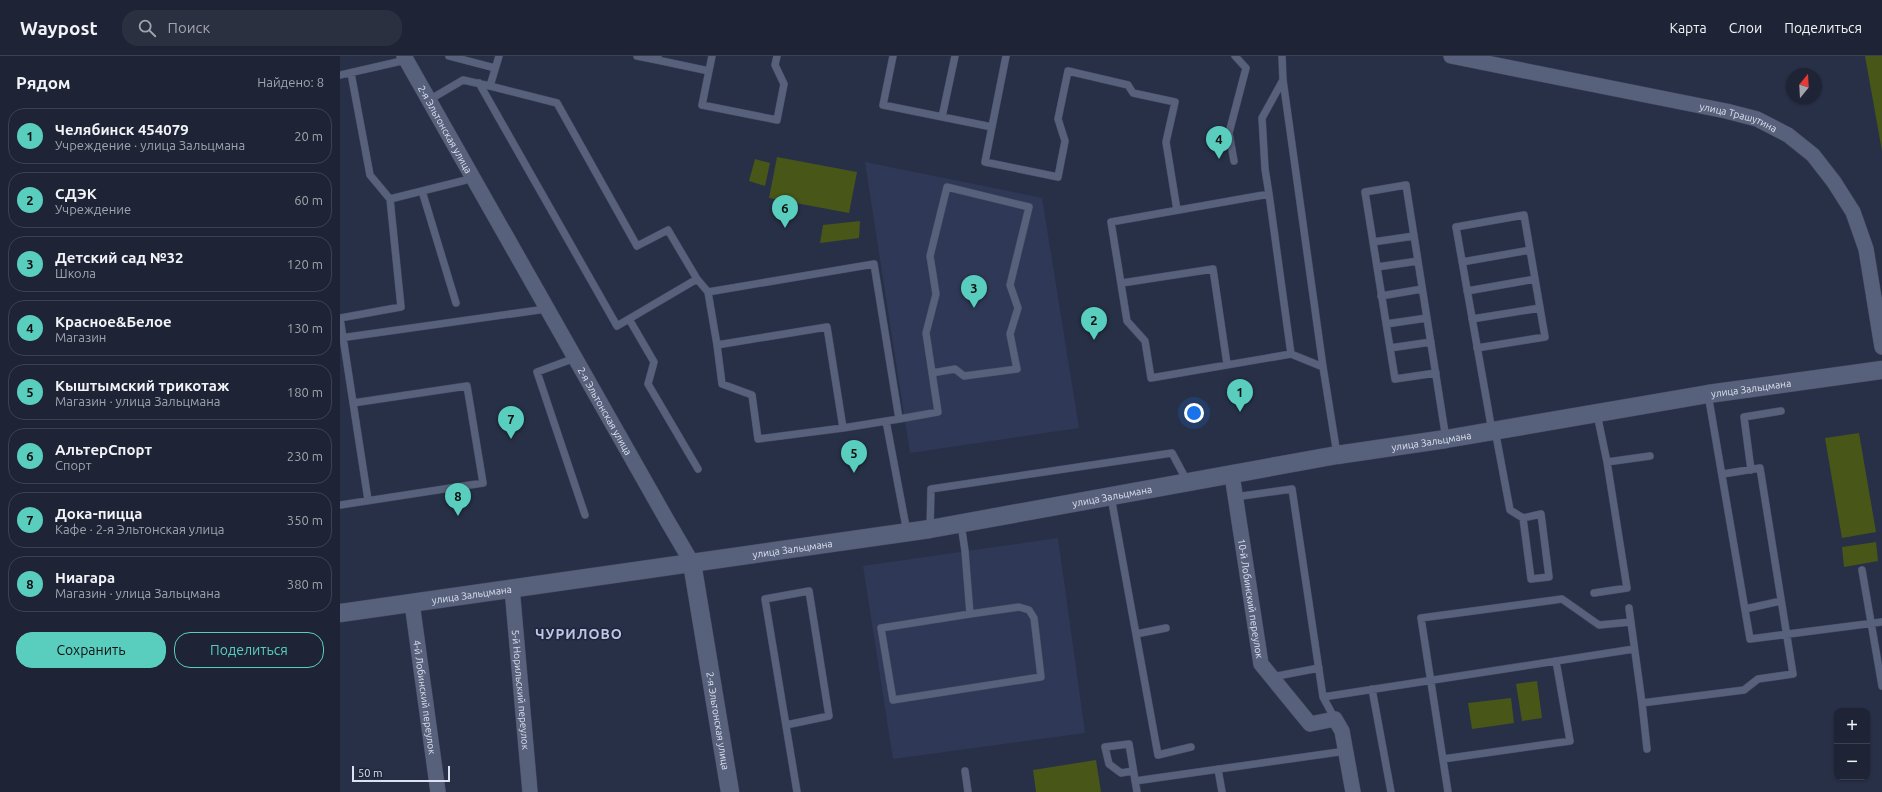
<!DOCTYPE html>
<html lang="ru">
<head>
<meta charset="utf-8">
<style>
	:root { --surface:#1e2435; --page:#2b3041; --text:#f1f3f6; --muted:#a1a4ad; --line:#3c4150; --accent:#59cebf }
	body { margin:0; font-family:Ubuntu,sans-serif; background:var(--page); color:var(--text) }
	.controls { position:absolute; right:12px; bottom:12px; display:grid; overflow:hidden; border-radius:8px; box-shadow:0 1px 3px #0004 }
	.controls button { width:36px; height:36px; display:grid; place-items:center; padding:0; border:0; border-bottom:1px solid var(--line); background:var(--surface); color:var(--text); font:20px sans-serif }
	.compass { position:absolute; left:1446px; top:12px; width:36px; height:36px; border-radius:50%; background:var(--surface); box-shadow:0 1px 3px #0004; rotate:18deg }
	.scale { position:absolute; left:12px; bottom:10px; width:98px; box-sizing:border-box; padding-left:4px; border:2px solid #dce2f1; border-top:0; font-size:11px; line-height:14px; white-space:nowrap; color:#dce2f1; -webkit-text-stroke:3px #1e263c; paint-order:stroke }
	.you { position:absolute; left:854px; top:357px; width:14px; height:14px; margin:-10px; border:3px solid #fff; border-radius:50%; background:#1a73e8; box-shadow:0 0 0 6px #1a73e833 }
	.badge { display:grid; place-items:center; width:26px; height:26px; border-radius:50%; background:var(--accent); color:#111; font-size:13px; font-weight:700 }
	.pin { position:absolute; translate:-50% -33px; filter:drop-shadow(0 1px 2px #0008) }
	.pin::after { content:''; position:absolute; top:21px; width:14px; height:12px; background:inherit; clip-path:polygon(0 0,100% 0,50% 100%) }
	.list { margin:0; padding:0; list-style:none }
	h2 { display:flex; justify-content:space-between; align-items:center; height:52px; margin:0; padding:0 16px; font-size:17px }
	h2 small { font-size:13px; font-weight:400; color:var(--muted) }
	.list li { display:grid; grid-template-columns:26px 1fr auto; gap:12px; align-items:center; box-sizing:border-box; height:56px; margin:0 8px 8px; padding:0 8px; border:1px solid var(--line); border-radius:16px }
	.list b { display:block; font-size:15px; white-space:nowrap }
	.list p { margin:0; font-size:13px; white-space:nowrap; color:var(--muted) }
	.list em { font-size:13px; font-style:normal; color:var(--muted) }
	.actions { display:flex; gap:8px; padding:12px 16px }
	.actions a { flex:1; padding:9px 0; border:1px solid var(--accent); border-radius:16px; text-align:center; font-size:14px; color:var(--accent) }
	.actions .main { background:var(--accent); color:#111 }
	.icon { flex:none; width:22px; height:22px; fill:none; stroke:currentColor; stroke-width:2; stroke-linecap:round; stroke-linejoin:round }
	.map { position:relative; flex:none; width:1542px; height:736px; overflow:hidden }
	header { display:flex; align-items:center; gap:24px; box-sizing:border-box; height:56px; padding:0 20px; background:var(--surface); border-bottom:1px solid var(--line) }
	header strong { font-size:19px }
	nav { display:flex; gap:22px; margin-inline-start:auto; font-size:14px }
	.search { width:280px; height:36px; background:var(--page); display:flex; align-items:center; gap:10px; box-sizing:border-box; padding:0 14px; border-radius:16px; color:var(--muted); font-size:15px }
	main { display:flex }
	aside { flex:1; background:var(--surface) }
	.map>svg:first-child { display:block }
	.built { fill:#2f3856 }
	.green { fill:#485617 }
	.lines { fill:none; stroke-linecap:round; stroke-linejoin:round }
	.service-casing { stroke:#464c60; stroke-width:8 }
	.minor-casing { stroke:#464c60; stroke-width:16 }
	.tertiary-casing { stroke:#464c60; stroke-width:19 }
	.service { stroke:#58617b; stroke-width:7 }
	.minor { stroke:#58617b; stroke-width:15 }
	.tertiary { stroke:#58617b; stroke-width:18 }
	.labels { text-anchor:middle; stroke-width:3; stroke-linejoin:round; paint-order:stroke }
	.street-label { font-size:10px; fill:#dce2f1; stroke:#1e263c }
	.district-label { font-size:14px; font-weight:bold; letter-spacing:1px; fill:#bdc7e5; stroke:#1e263c }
</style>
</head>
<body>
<header>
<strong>Waypost</strong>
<div class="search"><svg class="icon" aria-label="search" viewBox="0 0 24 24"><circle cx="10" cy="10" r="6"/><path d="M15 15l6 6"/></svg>Поиск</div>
<nav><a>Карта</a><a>Слои</a><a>Поделиться</a></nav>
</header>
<main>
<aside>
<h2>Рядом<small>Найдено: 8</small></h2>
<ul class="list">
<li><span class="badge">1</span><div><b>Челябинск 454079</b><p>Учреждение · улица Зальцмана</p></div><em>20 m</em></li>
<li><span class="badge">2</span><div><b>СДЭК</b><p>Учреждение</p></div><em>60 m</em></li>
<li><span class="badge">3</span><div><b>Детский сад №32</b><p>Школа</p></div><em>120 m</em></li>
<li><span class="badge">4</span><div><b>Красное&amp;Белое</b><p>Магазин</p></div><em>130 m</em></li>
<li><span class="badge">5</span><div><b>Кыштымский трикотаж</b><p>Магазин · улица Зальцмана</p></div><em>180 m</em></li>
<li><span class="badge">6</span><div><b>АльтерСпорт</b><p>Спорт</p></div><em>230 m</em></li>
<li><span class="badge">7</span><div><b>Дока-пицца</b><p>Кафе · 2-я Эльтонская улица</p></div><em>350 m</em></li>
<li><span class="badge">8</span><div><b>Ниагара</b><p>Магазин · улица Зальцмана</p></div><em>380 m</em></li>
</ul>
<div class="actions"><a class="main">Сохранить</a><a>Поделиться</a></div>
</aside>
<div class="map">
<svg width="1542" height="736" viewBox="0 0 1542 736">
	<rect width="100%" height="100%" fill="#283047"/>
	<path class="built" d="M525,106L702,142L739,372L570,397Z
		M718,482L745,677L553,703L523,510Z"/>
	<path class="green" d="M1525,0H1542V95Z
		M437,101L517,116L509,157L429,142Z
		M415,103L430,107L425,130L409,125Z
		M520,165L519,182L480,187L483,169Z
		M1519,377L1536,476L1502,482L1485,382Z
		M1536,486L1538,505L1504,511L1502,491Z
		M1197,625L1202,662L1182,665L1176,628Z
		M1171,642L1174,667L1132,673L1128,647Z
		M756,704L761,736H696L693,714Z"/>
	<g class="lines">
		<defs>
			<path id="service" d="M109,0L155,12
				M297,0L317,4L318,0
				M372,0L362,49L437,64L444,28L435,9L437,0
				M553,0L543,49L652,71
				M666,0L645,106L718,121L725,85L718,63L728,15L788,29L793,37L835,46L826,86L837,154
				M942,0L943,24L983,311L997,398
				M317,4L369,15
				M0,19L66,4
				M139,27L277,270L357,223L328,174L297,190L217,47L150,30
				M89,44L123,24L150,30L159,0
				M602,61L615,0
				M894,105L889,77L906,12L895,0
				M82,135L116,247
				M929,138L925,113L922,62L943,24
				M50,143L134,122
				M1033,186L1074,180
				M1122,206L1190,194
				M1037,211L1078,205
				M357,223L368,236L377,289L487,271L503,372L559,363L534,208L368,236
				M782,227L873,213L887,308
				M1127,235L1195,223
				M1041,240L1082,233
				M0,262L61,251L50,143L30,119L11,17
				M0,262L28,444
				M289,263L314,306L308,328L358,413
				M1132,263L1200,252
				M1046,268L1087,262
				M0,282L206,253
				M377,289L382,328L412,339L418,383L503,372
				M1050,292L1091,286
				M1137,292L1205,281L1184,159L1116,171L1152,375
				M951,298L929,138L771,166L787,265L805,285L811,322L951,298L983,311
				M235,302L197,316L245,459
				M1096,317L1055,323L1025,136L1066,129C1079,214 1093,298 1106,383
				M1368,338L1410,583L1542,566
				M559,363L598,356L586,277L596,238L590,200L607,131L689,151L670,229L678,252L670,278L677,313L624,320L615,313L592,317
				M546,365L567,476
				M1155,374L1170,454L1183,462L1191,523L1209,521L1201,458L1183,462
				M1267,406L1310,400
				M1411,414L1404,361L1441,355
				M771,441L818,699L851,691
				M895,441L952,433L983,641L995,663
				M0,449L143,427L127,330L13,347
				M621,468L625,495L630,558L541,572L553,644L701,621L694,562L689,554L679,551L630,558
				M590,473L591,433L832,397L847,425
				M1522,514L1542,630
				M1254,537L1287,532L1267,406L1257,358
				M1289,552L1302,647L1404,634L1418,623L1453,618L1420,412L1383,418
				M1405,553L1441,545
				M796,578L826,572
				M932,621L979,612
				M1032,633L1051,736
				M983,641L1294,593
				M1302,647L1307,693
				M446,669L489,660L469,535L425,543L457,736
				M1103,703L1230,685L1216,605
				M878,713L882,736
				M625,715L628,736
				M793,715L781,717L769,708L765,691L789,688L797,736
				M795,725L1006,695
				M1108,736L1081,562L1222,543L1259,569L1291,566"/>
			<g id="minor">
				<path id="s1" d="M64,0L328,466L352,507"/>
				<path id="s2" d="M1111,0L1386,55L1417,63L1448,79L1473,99L1494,126L1513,156L1526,193L1542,291"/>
				<path id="s3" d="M892,419L921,608L970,668L995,663L1002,675L1013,736"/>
				<path id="s4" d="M172,532L190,736"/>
				<path id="s5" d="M72,547L98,736"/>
			</g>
			<g id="tertiary">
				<path id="s6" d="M352,507L390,736"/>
				<path id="s7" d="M0,557L590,473L997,399L1106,383L1368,338L1542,314"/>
			</g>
		</defs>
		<use href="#service" class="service-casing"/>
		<use href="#minor" class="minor-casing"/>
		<use href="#tertiary" class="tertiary-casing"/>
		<use href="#service" class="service"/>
		<use href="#minor" class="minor"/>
		<use href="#tertiary" class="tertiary"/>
	</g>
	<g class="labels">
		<g class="street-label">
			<text dy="4" stroke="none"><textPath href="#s2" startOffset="294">улица Трашутина</textPath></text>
			<text dy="4" stroke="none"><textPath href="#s1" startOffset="84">2-я Эльтонская улица</textPath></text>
			<text dy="4" stroke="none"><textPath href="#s7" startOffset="1429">улица Зальцмана</textPath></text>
			<text dy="4" stroke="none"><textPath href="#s1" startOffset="408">2-я Эльтонская улица</textPath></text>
			<text dy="4" stroke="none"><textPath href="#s7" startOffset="1105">улица Зальцмана</textPath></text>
			<text dy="4" stroke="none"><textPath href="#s7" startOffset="781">улица Зальцмана</textPath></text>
			<text dy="4" stroke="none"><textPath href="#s7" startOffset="457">улица Зальцмана</textPath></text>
			<text dy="4" stroke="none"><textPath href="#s7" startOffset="133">улица Зальцмана</textPath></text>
			<text dy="4" stroke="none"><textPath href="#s3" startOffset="125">10-й Лобинский переулок</textPath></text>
			<text dy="4" stroke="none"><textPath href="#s4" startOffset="102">5-й Норильский переулок</textPath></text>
			<text dy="4" stroke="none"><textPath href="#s5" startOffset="95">4-й Лобинский переулок</textPath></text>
			<text dy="4" stroke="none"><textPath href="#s6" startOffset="160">2-я Эльтонская улица</textPath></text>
		</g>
		<g class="district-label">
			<text x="239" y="583">ЧУРИЛОВО</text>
		</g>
	</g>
</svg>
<div class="controls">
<button>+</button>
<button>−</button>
</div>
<svg class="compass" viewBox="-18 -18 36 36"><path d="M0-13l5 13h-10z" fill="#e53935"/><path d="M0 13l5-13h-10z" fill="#a1a4ad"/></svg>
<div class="scale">50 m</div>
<div class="you"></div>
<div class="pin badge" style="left:900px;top:356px">1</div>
<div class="pin badge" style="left:754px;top:284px">2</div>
<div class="pin badge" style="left:634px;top:252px">3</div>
<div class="pin badge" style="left:879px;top:103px">4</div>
<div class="pin badge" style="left:514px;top:417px">5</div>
<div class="pin badge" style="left:445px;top:172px">6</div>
<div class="pin badge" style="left:171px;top:383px">7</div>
<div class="pin badge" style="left:118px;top:460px">8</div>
</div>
</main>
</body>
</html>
